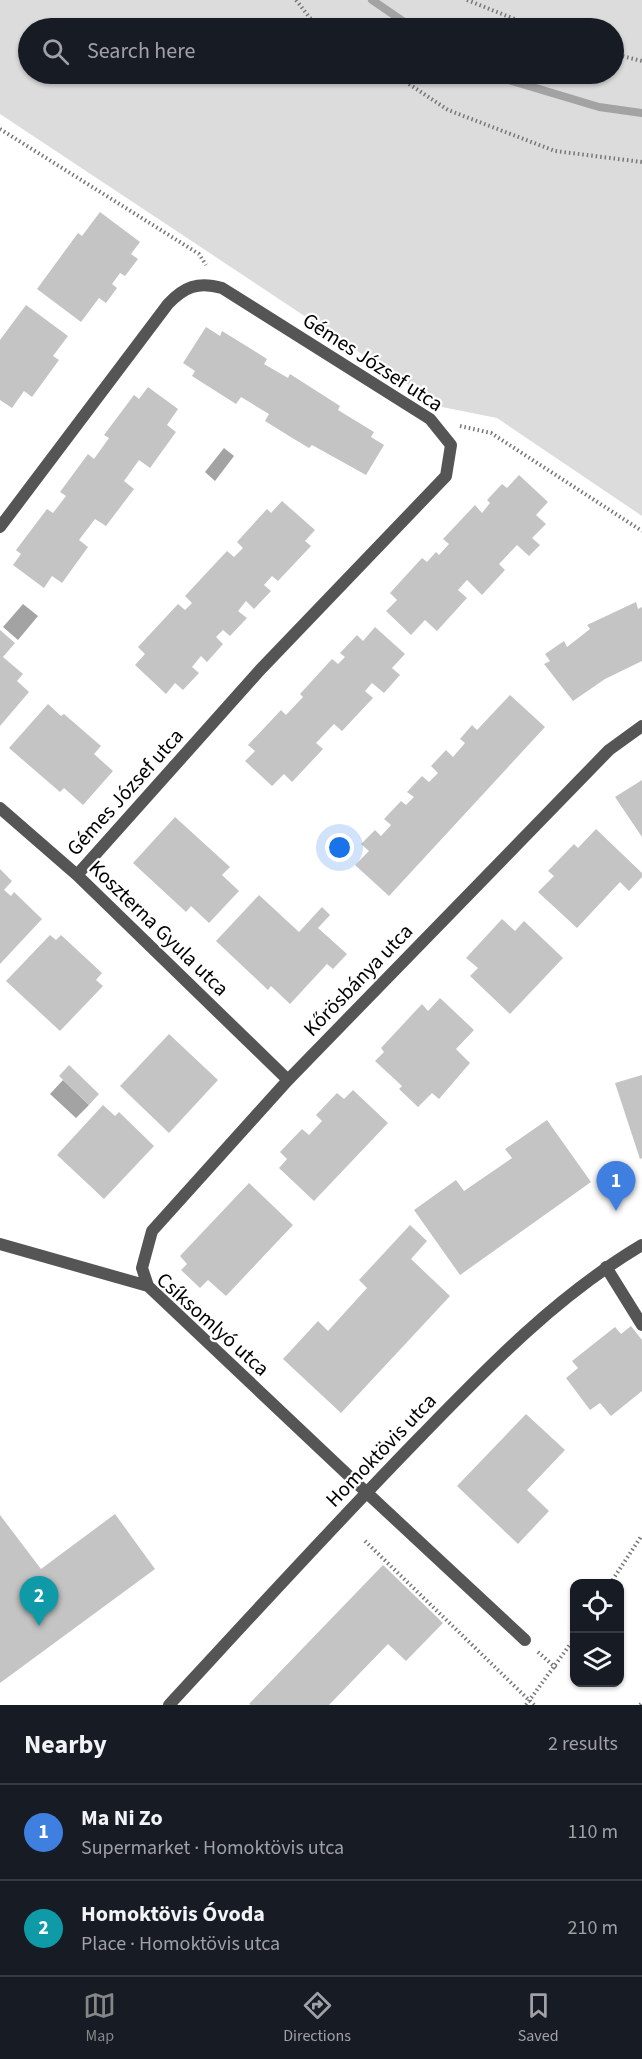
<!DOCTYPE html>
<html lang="en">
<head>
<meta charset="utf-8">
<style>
	:root { --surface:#171b24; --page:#242831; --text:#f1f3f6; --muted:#9ea1a6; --line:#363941; --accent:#858687 }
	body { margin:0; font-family:"Source Sans 3",sans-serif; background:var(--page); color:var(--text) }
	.controls { position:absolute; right:18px; bottom:18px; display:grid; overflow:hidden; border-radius:12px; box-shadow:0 2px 4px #0004 }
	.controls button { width:54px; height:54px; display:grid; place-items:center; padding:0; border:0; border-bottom:2px solid var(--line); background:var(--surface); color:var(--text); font:30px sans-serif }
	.you { position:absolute; left:340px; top:848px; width:21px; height:21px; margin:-15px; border:4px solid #fff; border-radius:50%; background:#1a73e8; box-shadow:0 0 0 9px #1a73e833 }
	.badge { display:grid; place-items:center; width:39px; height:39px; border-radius:50%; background:var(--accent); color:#fff; font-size:20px; font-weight:700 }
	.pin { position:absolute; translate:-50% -50px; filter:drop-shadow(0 2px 3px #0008) }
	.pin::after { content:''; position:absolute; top:32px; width:21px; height:18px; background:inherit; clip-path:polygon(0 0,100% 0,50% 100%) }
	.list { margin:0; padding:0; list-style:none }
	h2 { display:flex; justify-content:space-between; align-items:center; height:78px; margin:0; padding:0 24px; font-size:26px }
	h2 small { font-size:20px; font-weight:400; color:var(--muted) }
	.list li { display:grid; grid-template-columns:39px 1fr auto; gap:18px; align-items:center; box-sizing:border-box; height:96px; padding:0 24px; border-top:2px solid var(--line) }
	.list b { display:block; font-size:22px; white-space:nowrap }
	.list p { margin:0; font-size:20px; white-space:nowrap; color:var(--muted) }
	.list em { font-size:20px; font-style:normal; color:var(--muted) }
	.icon { flex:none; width:33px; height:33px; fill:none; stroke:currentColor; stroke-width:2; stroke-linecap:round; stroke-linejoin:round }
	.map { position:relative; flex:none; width:642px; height:1705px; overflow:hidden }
	.search { position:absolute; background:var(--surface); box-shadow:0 2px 4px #0004; left:18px; right:18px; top:18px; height:66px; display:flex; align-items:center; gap:15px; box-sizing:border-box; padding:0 21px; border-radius:33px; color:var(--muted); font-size:22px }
	.sheet { height:270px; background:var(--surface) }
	nav { display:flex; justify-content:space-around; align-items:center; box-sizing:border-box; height:84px; border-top:2px solid var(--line); background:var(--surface); font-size:16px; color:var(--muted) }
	nav a { display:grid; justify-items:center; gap:3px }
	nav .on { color:var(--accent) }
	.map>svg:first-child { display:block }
	.green { fill:#dcdcdc; fill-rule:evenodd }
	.water { fill:#a3a3a3 }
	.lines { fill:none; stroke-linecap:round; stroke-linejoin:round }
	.stream { stroke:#a3a3a3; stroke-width:8 }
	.building { fill:#c4c4c4 }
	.path { stroke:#777; stroke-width:4; stroke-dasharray:1.5 3; stroke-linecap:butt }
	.service { stroke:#555; stroke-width:12 }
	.minor { stroke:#555; stroke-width:12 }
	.labels { text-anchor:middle; stroke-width:4.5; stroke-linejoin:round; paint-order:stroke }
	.street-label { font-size:21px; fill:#000; stroke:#fff }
</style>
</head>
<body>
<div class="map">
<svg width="642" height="1705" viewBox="0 0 642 1705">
	<rect width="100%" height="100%" fill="#fff"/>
	<path class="green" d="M0,0H642V516L497,418L442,407L0,114ZM28,28H614V74H28Z"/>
	<path class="water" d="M224,448L234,456L215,481L205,472Z
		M23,604L38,616L18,640L3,627Z
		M63,1080L89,1105L76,1118L50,1094Z"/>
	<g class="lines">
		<path class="stream" d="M372,0L413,28
			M489,74L599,107L642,113"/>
	</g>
	<path class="building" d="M100,212L140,242L131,254L138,259L125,276L120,273L112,284L117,288L106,303L99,298L81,322L37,289L78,233L82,236Z
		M26,305L68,336L53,356L59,360L32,397L24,391L12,408L0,400V340Z
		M206,327L220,336L222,331L248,347L267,359L264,364L288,378L290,374L340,406L338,410L374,432L371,437L384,445L366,475L312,445L309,448L289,436L265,421L269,414L241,397L236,404L192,376L195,371L183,363Z
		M148,387L178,409L167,425L176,432L150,468L139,460L124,481L134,489L106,526L95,519L79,540L88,547L62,583L52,576L44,588L13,565L21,554L16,550L47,509L53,513L66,496L60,492L88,454L94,459L109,438L104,435L134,395L139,399Z
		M519,475L548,502L536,515L546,524L532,538L540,545L529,556L517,545L499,564L505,570L482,595L467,580L458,590L467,598L437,631L425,620L411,635L386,611L397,600L390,593L422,558L427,562L436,552L439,555L449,544L443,539L475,505L482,513L490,503L487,500L502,484L507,488Z
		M282,501L315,530L305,541L311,546L278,581L272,576L264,585L271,591L254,609L246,601L238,611L247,618L230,636L223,630L216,637L223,644L207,662L201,656L192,667L199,673L183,690L175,683L166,694L135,665L145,654L138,647L178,604L185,610L192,603L185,596L227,551L234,557L243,548L237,542L267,509L271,513Z
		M636,602L638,609L642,607V661L605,679L573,701L544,664L550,661L545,654L564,641L567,647L590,629L587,625Z
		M375,627L405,654L392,668L400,675L384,693L372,683L365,691L373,698L342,731L334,724L316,743L323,749L292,782L284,774L272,786L245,761L255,751L248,745L281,710L286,715L303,697L300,694L332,659L338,664L345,657L340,653L357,635L363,641Z
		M0,630L15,643L3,657L23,674L17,681L29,692L0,726Z
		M510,695L545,727L389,896L355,865L369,851L361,844L375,830L381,836L391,825L384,819L401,801L406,805L414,797L407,792L422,776L429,782L438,773L431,766L446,750L453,757L465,743L460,739L472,725L477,730Z
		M48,704L61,716L64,714L101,746L94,754L113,771L83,805L64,788L60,792L9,748Z
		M642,780V837L615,797Z
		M175,817L230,867L222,875L239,891L209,923L191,906L186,912L133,863Z
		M596,829L642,873V877L629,891L620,882L577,928L538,892L554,876L548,871L574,844L578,848Z
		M0,869L12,881L4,890L11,896L14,892L42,919L0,964Z
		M259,895L299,932L322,907L330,915L318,928L347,954L333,969L327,964L290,1004L271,986L268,990L216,941Z
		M502,919L515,931L524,921L563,958L510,1014L470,976L478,968L466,958Z
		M50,935L56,940L61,935L102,973L96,980L103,986L60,1031L6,981Z
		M440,998L474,1030L456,1049L470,1063L439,1099L432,1093L418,1107L399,1089L402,1086L375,1061L384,1052L381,1048L422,1004L428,1011Z
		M169,1034L218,1080L169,1133L120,1086Z
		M69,1065L99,1094L89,1105L59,1076Z
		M642,1075V1158L640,1159L615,1083Z
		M353,1090L388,1123L314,1201L279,1168L287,1159L280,1152L302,1129L309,1135L322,1121L316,1115L337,1093L344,1099Z
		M103,1105L115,1116L119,1112L154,1146L104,1199L57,1155Z
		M547,1120L591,1182L460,1275L414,1210L456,1180L464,1191L512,1158L505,1149Z
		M249,1183L293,1225L226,1296L208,1280L200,1288L181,1270L187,1264L180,1256Z
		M410,1225L427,1241L411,1259L450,1296L341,1413L283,1359L318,1321L328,1331L367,1288L359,1280Z
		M631,1326L642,1340V1391L611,1416L600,1403L590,1410L566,1378L578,1368L572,1361L615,1327L621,1334Z
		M526,1414L565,1450L527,1490L549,1511L518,1544L457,1486Z
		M115,1514L155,1569L0,1683V1515L41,1569Z
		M383,1565L443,1623L406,1661L388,1644L329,1705H251L249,1704Z"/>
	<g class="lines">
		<path class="path" d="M296,0L310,18L326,28
			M467,0L537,28
			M614,54L642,61
			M394,74L448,110L555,151L642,162
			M0,129L199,254L206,265
			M460,426L491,433L642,531
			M365,1541L534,1705
			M610,1584L642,1535
			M538,1652L556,1668
			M526,1705L574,1639
			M640,1705L642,1703"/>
		<path class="service" d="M606,1267L642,1325
			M366,1492L525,1640"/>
		<path class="minor" d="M0,527L168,304C184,287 198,281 222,288L430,419L451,445L446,476L260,670L77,875
			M0,808L77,875L288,1080
			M0,1244L148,1286L366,1492
			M148,1286L142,1268L152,1231L288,1080L609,750L642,726
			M169,1705C253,1614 337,1522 423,1434C491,1364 558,1295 642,1245"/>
	</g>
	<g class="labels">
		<g class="street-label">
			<text transform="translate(373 362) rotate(33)" y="7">Gémes József utca</text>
			<text transform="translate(125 792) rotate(-48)" y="7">Gémes József utca</text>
			<text transform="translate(159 928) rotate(44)" y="7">Koszterna Gyula utca</text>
			<text transform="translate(358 980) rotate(-46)" y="7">Kőrösbánya utca</text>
			<text transform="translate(213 1324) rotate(42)" y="7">Csíksomlyó utca</text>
			<text transform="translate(381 1450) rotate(-46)" y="7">Homoktövis utca</text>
		</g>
	</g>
</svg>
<div class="controls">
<button><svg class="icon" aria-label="locate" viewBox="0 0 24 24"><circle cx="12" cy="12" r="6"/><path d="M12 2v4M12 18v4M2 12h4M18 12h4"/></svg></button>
<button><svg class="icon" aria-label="layers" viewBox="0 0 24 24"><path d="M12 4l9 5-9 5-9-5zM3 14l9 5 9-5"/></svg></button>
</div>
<div class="you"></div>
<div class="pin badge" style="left:616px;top:1211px;background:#3f7fe0">1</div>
<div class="pin badge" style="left:39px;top:1626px;background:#0f9aa8">2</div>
<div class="search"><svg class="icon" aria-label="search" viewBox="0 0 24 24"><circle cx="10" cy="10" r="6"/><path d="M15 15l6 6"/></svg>Search here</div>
</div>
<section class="sheet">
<h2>Nearby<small>2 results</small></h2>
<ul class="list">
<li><span class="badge" style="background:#3f7fe0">1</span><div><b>Ma Ni Zo</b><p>Supermarket · Homoktövis utca</p></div><em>110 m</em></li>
<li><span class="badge" style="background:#0f9aa8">2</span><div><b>Homoktövis Óvoda</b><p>Place · Homoktövis utca</p></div><em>210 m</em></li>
</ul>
</section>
<nav>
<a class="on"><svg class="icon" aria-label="map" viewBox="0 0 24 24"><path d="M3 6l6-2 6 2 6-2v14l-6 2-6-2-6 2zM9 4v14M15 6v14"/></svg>Map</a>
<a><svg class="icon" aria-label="directions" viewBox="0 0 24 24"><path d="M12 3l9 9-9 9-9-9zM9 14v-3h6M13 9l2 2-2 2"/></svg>Directions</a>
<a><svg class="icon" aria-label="saved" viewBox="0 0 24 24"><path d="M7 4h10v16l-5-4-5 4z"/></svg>Saved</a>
</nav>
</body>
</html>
